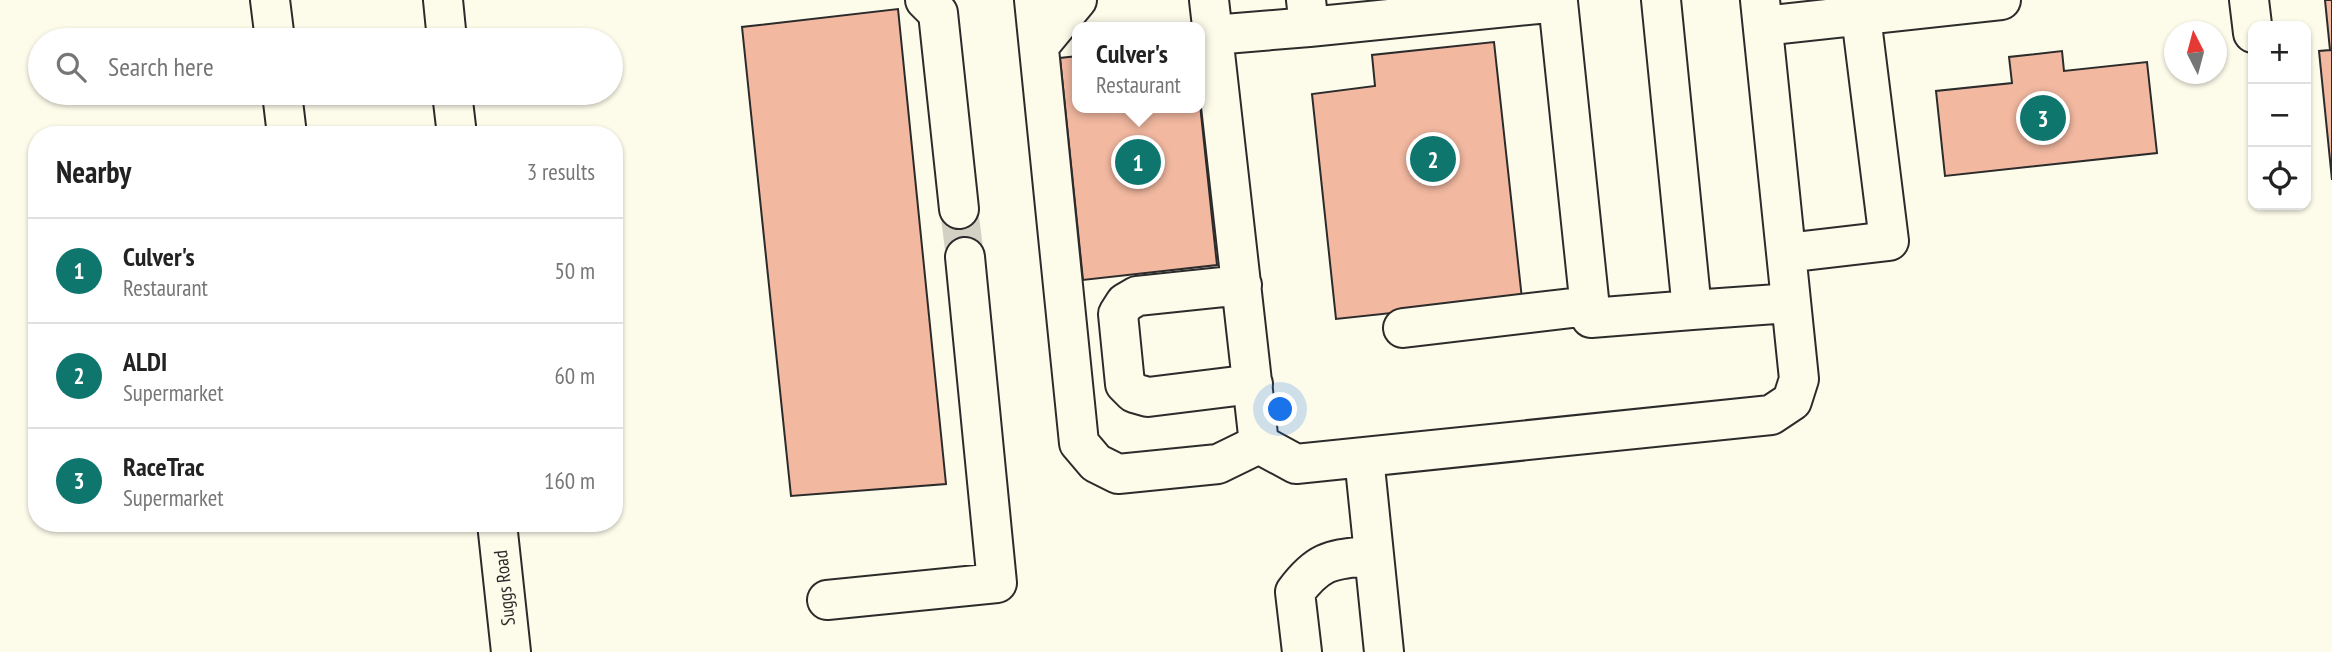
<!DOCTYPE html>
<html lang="en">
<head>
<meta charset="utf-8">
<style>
	:root { --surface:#fff; --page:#f2f2f2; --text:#222; --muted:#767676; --line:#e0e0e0; --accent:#0f766e }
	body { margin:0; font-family:"PT Sans Narrow",sans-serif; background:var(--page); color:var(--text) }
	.controls { position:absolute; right:21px; top:21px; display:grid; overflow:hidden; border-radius:14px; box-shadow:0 2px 5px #0004 }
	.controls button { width:63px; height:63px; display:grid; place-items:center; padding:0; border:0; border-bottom:2px solid var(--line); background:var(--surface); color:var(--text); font:35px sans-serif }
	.compass { position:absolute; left:2164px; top:21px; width:63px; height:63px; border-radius:50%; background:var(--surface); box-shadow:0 2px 5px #0004; rotate:354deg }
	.you { position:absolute; left:1281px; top:410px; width:24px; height:24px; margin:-18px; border:5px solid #fff; border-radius:50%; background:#1a73e8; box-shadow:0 0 0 10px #1a73e833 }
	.badge { display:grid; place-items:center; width:46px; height:46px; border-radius:50%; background:var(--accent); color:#fff; font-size:23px; font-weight:700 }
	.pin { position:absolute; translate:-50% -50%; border:4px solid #fff; box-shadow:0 2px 7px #0006 }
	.popup { position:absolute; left:1072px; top:22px; width:133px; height:91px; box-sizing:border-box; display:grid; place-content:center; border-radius:14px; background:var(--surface); filter:drop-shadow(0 2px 5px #0005); font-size:23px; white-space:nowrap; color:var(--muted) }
	.popup b { font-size:26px; color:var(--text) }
	.popup::after { content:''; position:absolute; left:50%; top:100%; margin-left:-14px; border:14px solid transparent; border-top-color:var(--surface) }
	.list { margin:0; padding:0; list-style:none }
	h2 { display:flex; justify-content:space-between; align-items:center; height:91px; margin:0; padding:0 28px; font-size:30px }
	h2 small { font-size:23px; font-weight:400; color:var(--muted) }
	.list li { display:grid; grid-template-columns:46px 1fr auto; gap:21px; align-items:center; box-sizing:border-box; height:105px; padding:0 28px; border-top:2px solid var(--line) }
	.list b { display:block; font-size:26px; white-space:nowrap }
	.list p { margin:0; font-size:23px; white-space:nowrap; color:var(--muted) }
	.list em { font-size:23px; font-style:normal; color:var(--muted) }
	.icon { flex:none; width:38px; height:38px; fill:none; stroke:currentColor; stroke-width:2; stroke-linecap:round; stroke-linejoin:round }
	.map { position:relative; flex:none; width:2332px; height:652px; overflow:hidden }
	.search { position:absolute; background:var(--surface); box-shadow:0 2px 5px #0004; left:28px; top:28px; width:595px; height:77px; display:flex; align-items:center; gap:18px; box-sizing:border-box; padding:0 24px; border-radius:38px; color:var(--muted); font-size:26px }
	.panel { position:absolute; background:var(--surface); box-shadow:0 2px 5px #0004; left:28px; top:126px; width:595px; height:406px; border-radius:28px }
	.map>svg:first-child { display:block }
	.building { fill:#f2b8a0; stroke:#2b2b2b; stroke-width:2 }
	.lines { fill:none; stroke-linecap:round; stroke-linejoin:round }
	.minor-tunnel { stroke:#d3d1c4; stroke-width:38; stroke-dasharray:38 19; stroke-linecap:butt }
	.minor-casing { stroke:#2b2b2b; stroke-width:42 }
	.minor { stroke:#fdfbea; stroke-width:38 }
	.labels { text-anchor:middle; stroke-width:5; stroke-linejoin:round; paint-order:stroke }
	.street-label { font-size:19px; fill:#2b2b2b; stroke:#fdfbea }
</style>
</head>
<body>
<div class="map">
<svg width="2332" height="652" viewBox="0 0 2332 652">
	<rect width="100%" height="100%" fill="#fdfbea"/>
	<path class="building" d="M2325,0H2332V180L2319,51L2330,50Z
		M898,9L946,484L791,496L742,27Z
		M1494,42L1522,299L1336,319L1312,94L1375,86L1372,55Z
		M2062,51L2064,71L2147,62L2157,153L1945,176L1936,91L2012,83L2009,57Z
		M1077,56V108H1199V95L1217,265L1083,280L1060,58Z
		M307,523H365L307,529Z"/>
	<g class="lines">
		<path class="minor-tunnel" d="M959,209L965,257"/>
		<defs>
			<path id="minor" d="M270,0L275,40
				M443,0L447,40
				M925,0L938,13L959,209
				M1034,0L1079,443L1096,463L1118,474L1218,464L1259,444
				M1209,0L1213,35L1309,27
				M1306,0L1309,27L1558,2L1591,318L1692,310L1661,0
				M2249,0L2253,33
				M1763,26L2001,0
				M1213,35L1259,444
				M1039,46L1077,0
				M282,93L287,135
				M452,93L457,135
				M1786,253L1889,241L1859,0
				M1242,285L1137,296L1125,303L1118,314L1125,384L1134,393L1148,397L1253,384
				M1692,310L1791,303
				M1403,328L1589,306
				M1259,444L1296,464L1771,415L1792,401L1799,379L1760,0
				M1364,457L1384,652
				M497,523L511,652
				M827,600L997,583L965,257
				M1302,652L1295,592C1321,557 1334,560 1374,555"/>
		</defs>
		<use href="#minor" class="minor-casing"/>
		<use href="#minor" class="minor"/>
	</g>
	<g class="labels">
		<g class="street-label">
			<text transform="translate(504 588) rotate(-96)" y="7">Suggs Road</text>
		</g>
	</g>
</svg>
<div class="controls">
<button>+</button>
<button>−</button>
<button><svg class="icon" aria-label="locate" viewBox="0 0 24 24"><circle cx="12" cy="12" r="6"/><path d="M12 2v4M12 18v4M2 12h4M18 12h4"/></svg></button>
</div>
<svg class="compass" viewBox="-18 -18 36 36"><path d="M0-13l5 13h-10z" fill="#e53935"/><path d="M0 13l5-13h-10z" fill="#767676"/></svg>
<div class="you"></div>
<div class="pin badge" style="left:1138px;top:162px">1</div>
<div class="popup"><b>Culver's</b>Restaurant</div>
<div class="pin badge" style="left:1433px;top:159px">2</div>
<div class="pin badge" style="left:2043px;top:118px">3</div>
<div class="search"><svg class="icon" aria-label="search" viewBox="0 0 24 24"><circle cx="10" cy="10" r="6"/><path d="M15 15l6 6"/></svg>Search here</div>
<section class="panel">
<h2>Nearby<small>3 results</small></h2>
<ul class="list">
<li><span class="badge">1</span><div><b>Culver's</b><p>Restaurant</p></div><em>50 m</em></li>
<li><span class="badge">2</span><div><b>ALDI</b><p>Supermarket</p></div><em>60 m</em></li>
<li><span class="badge">3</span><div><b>RaceTrac</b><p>Supermarket</p></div><em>160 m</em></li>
</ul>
</section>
</div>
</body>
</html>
